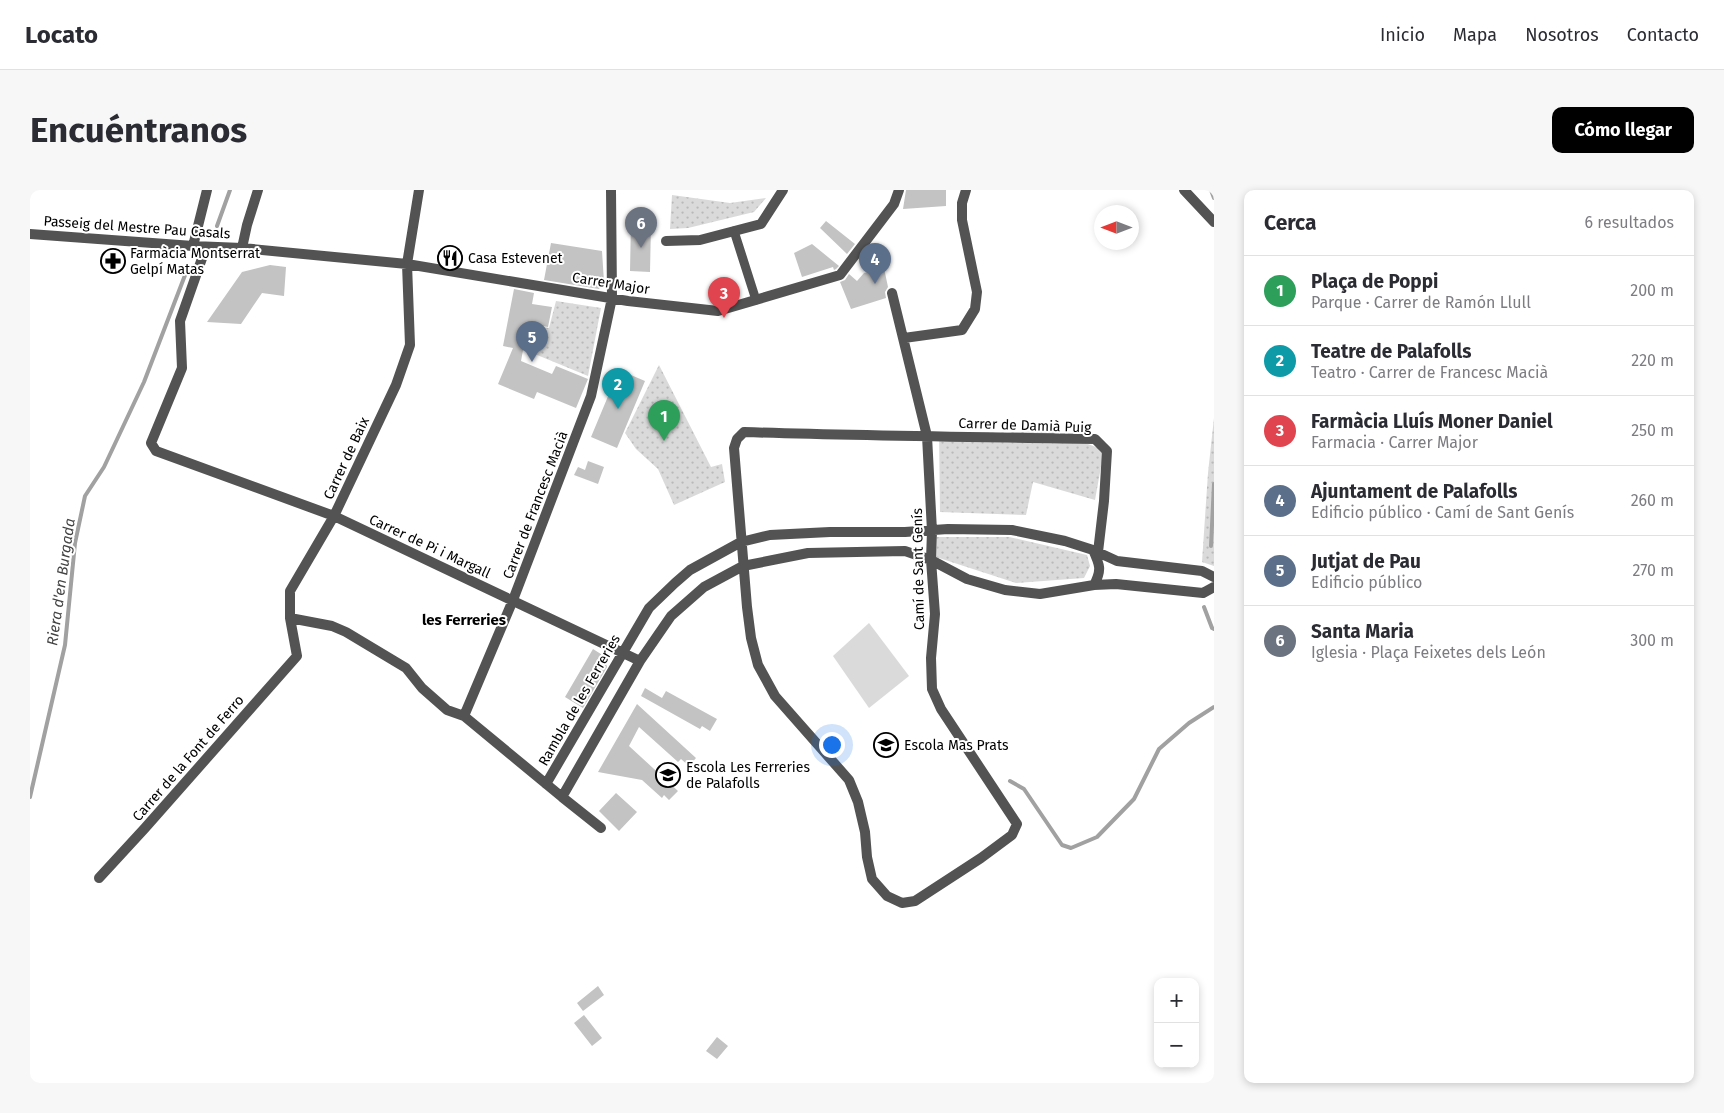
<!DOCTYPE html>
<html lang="es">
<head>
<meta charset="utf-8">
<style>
	:root { --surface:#fff; --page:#f7f7f7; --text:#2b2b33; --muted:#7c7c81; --line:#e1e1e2; --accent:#000 }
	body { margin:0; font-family:"Fira Sans",sans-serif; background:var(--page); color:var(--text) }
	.controls { position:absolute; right:15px; bottom:15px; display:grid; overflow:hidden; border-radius:10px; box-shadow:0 2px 8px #0003 }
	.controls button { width:45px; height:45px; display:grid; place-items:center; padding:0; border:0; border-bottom:1px solid var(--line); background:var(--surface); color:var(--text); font:25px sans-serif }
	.compass { position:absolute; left:1064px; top:15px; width:45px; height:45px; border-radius:50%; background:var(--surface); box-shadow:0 2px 8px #0003; rotate:270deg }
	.you { position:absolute; left:801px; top:554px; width:18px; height:18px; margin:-12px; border:4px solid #fff; border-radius:50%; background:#1a73e8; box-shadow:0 0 0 8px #1a73e833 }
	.badge { display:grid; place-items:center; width:32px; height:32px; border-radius:50%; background:var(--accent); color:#fff; font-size:16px; font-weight:700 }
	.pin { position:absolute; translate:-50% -41px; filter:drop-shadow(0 1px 2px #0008) }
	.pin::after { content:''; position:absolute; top:26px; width:18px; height:15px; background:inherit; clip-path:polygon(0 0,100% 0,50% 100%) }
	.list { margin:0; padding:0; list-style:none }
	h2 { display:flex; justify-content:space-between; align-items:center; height:65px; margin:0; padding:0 20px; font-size:21px }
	h2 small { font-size:16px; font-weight:400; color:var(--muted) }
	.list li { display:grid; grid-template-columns:32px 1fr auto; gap:15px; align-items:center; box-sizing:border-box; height:70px; padding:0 20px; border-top:1px solid var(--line) }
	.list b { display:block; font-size:19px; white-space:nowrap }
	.list p { margin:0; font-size:16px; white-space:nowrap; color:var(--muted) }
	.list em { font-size:16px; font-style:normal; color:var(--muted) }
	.map { position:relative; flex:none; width:1184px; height:893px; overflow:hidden; border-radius:10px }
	header { display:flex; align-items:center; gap:30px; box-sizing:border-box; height:70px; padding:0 25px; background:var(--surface); border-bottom:1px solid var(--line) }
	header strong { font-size:24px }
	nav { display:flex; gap:28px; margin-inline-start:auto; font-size:18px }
	.intro { display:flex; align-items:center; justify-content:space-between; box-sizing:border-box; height:120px; padding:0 30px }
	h1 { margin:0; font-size:35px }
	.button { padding:12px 22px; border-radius:10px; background:var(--accent); color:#fff; font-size:18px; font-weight:700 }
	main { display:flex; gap:30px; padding:0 30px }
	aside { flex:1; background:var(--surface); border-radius:10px; box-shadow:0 2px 8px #0003 }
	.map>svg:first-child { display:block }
	.grass { fill:url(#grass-dots) }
	.pitch { fill:#dadada }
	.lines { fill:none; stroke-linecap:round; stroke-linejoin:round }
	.stream { stroke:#a1a1a1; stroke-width:4 }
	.building { fill:#c3c3c3 }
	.pedestrian { stroke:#535353; stroke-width:9 }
	.minor { stroke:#535353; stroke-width:10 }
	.labels { text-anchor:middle; stroke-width:4; stroke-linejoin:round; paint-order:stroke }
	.street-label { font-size:14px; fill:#000; stroke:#fff }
	.poi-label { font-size:14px; fill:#000; stroke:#fff; text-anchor:start }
	.water-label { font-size:15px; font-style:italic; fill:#424242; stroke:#fff }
	.neighbourhood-label { font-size:15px; font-weight:bold; fill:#000; stroke:#fff }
</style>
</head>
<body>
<header>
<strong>Locato</strong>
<nav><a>Inicio</a><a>Mapa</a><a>Nosotros</a><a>Contacto</a></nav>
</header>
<div class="intro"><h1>Encuéntranos</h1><a class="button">Cómo llegar</a></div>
<main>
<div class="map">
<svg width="1184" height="893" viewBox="0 0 1184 893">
	<defs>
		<pattern id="grass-dots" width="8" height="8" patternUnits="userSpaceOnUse" patternTransform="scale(1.25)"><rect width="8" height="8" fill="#dadada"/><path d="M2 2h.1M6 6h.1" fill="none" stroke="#b9b9b9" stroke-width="1.8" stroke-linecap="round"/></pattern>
	</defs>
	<rect width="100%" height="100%" fill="#fff"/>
	<path class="grass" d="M642,5L700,13L736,8L724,22L658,38L640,39Z
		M526,111L571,118L558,186L495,160L499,136L519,138Z
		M629,175L681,277L692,274L695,292L644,315L628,279L606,259L595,243Z
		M1184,228V376L1172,372L1178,283Z
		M1023,241L1074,260L1065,310L1003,292L996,325L910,322L909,244Z
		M907,347H979L1057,365L1060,376L1054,388L986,393L906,367Z"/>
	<path class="pitch" d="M839,433L879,486L839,518L803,466Z"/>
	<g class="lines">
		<path class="stream" d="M1181,0L1184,8
			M187,36L200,0
			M1181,356L1184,294
			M1174,417L1182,438L1184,439
			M980,591L994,599L1032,655L1041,658L1067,647L1104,609L1129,559L1159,533L1184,517
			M0,607L35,455L45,353L55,306L74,277L114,192L157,80"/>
	</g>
	<path class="building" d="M876,0H916V16L873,19Z
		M612,26L617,29L621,35L620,82L600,81L601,31Z
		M796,31L825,54L817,64L790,38Z
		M521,53L572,61L574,92L569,99L514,90Z
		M782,54L809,76L806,79L804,80L803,77L772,87L764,63Z
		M240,75L256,77L254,106L232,103L211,134L177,132L212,82Z
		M854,78L858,97L855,102L856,108L821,119L810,92L815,90L819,84L827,91L834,83Z
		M484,99L504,103L502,114L522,117L518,137L498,133L491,171L522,184L526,176L558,189L546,218L507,202L504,209L468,194L483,158L473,156Z
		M589,180L615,191L587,258L561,247Z
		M558,271L574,277L568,294L544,285L548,277L555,280Z
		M563,459L574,466L577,477L553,518L535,507Z
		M615,498L632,508L636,501L687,529L680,541L672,536L670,539L611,506Z
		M607,514L666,568L659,576L651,569L648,572L609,537L599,556L648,601L639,610L634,605L632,608L612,590L568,582Z
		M586,603L607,622L589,641L569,621Z
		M568,796L574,805L553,821L547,813Z
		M554,825L572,848L562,856L544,833Z
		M687,847L698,856L687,869L676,861Z"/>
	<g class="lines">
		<path class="pedestrian" d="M704,41L726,110"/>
		<path class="minor" d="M1154,0L1184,32
			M0,44L163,56L212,58L377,74L598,111L688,121L810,85L864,14L869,0
			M636,51L670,50L731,34L753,0
			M163,56L177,0
			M176,57L150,131L152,178L121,253L126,261L304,326L610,471
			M212,58L217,35L228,0
			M862,103L897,246L902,341L901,370L905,424L901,468L902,499L911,519L987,634L982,645L951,668L885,711L872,713L857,706L842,689L837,667L835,642L828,612L819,590L745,506L728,475L721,448L717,417L704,258L707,249L714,242C831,246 948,247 1065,249L1077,261L1074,311L1068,362
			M874,148L932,140L945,119L947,102L932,30V13L936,0
			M1063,360C1070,375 1072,380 1064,395
			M260,428L302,436L316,442L376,478L392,498L417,520L434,526L532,607L610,471L641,426L674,397L713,376L778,363L875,361L901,370L937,389L975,400L1010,404L1064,395L1086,394L1173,403L1184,397
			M434,526L483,410L561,206L582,108L581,0
			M516,594L619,418L645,393L660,380L711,352L740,345L800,342H875L918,339L982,340L1035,351L1063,360L1087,371L1172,381L1184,387
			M532,607L571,638
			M69,688L115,638L267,466L260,428V401L304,326L366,195L380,155L377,74L389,0"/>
	</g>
	<defs>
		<symbol id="restaurant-ring" viewBox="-11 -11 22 22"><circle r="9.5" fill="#fff" stroke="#000" stroke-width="1.5"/><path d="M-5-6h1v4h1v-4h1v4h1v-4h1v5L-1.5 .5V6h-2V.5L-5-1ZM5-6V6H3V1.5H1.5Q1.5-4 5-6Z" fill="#000"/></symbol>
		<symbol id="pharmacy-ring" viewBox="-11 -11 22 22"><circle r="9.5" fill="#fff" stroke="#000" stroke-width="1.5"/><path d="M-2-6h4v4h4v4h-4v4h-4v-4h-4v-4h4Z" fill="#000"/></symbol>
		<symbol id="school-ring" viewBox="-11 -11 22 22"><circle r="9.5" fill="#fff" stroke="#000" stroke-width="1.5"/><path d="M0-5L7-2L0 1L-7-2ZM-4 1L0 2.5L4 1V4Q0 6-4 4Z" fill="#000"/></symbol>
	</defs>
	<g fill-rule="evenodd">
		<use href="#restaurant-ring" x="406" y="54" width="28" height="28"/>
		<use href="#pharmacy-ring" x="69" y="57" width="28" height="28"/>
		<use href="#school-ring" x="842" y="541" width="28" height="28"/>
		<use href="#school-ring" x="624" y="571" width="28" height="28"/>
	</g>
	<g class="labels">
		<g class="street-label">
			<text transform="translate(107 37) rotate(4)" y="5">Passeig del Mestre Pau Casals</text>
			<text transform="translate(581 93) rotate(9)" y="5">Carrer Major</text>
			<text transform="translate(995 235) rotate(2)" y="5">Carrer de Damià Puig</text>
			<text transform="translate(316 268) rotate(-65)" y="5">Carrer de Baix</text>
			<text transform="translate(505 315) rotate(-69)" y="5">Carrer de Francesc Macià</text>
			<text transform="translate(400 356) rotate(25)" y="5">Carrer de Pi i Margall</text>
			<text transform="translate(888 379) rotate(-91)" y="5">Camí de Sant Genís</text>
			<text transform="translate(549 510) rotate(-60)" y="5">Rambla de les Ferreries</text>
			<text transform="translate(158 568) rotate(-49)" y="5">Carrer de la Font de Ferro</text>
		</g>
		<g class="poi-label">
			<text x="100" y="68">Farmàcia Montserrat<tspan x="100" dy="16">Gelpí Matas</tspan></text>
			<text x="438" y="73">Casa Estevenet</text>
			<text x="874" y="560">Escola Mas Prats</text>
			<text x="656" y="582">Escola Les Ferreries<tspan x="656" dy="16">de Palafolls</tspan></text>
		</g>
		<g class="water-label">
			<text transform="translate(31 392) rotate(-82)" y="5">Riera d'en Burgada</text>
		</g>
		<g class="neighbourhood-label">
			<text x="434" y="435">les Ferreries</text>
		</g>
	</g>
</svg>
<div class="controls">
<button>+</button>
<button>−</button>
</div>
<svg class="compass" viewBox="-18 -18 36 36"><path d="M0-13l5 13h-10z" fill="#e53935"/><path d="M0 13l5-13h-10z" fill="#7c7c81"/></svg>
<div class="you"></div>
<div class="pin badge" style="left:634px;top:251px;background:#2e9e5b">1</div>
<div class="pin badge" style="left:588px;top:219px;background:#0f9aa8">2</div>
<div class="pin badge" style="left:694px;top:128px;background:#e0444e">3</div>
<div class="pin badge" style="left:845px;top:94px;background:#5c6f8a">4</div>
<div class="pin badge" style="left:502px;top:172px;background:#5c6f8a">5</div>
<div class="pin badge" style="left:611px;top:58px;background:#6b7280">6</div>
</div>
<aside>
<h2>Cerca<small>6 resultados</small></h2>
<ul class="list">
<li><span class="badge" style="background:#2e9e5b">1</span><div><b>Plaça de Poppi</b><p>Parque · Carrer de Ramón Llull</p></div><em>200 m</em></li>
<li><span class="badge" style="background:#0f9aa8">2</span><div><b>Teatre de Palafolls</b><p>Teatro · Carrer de Francesc Macià</p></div><em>220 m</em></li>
<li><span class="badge" style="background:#e0444e">3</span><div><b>Farmàcia Lluís Moner Daniel</b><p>Farmacia · Carrer Major</p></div><em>250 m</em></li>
<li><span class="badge" style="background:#5c6f8a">4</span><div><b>Ajuntament de Palafolls</b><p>Edificio público · Camí de Sant Genís</p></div><em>260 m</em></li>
<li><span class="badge" style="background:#5c6f8a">5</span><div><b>Jutjat de Pau</b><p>Edificio público</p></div><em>270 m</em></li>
<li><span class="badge" style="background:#6b7280">6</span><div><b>Santa Maria</b><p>Iglesia · Plaça Feixetes dels León</p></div><em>300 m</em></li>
</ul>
</aside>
</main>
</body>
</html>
